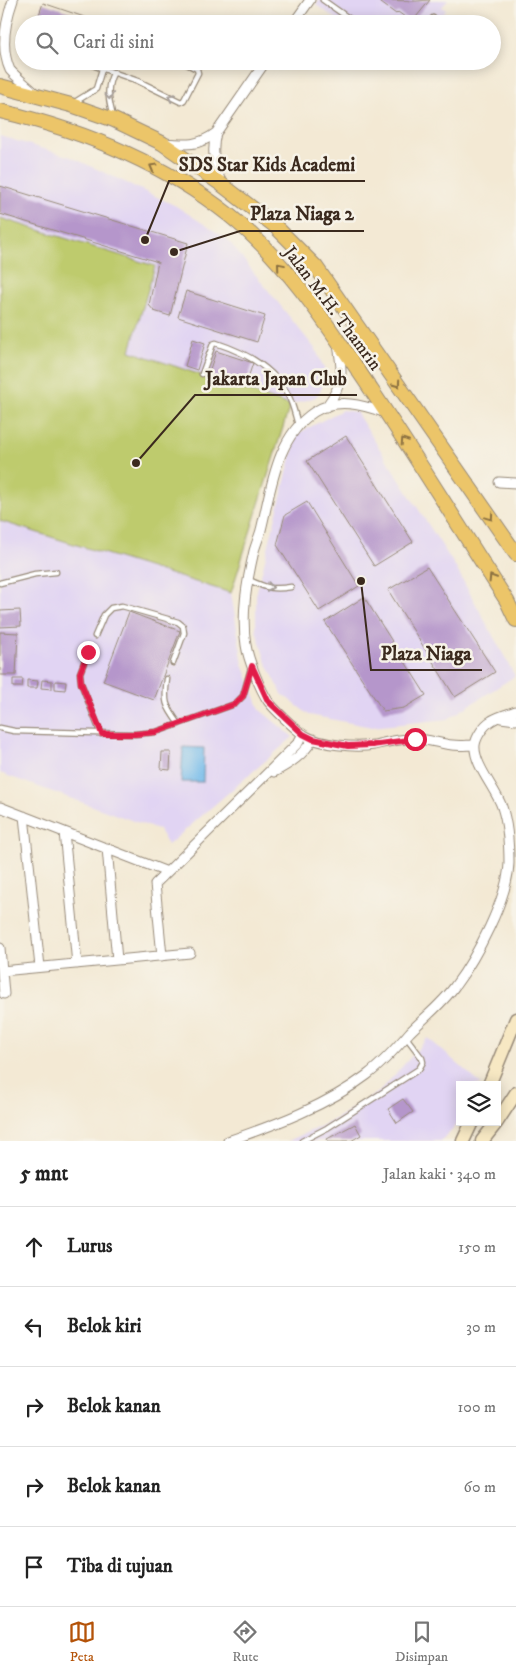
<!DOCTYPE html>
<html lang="id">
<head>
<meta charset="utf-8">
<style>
	:root { --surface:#fff; --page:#f6f6f6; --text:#222; --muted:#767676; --line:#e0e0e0; --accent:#b45309 }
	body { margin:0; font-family:"IM FELL DW Pica",serif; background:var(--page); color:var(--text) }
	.controls { position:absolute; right:15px; bottom:15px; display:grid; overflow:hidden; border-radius:0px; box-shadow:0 2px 12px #0003 }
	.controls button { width:45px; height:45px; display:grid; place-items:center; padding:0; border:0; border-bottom:1px solid var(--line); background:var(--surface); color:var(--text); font:25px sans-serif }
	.stop { position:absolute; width:15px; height:15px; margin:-11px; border:4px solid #e11d48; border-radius:50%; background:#fff }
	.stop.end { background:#e11d48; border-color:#fff; box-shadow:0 1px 5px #0008 }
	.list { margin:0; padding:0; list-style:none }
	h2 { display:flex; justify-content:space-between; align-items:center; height:65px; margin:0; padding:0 20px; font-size:21px }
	h2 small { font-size:16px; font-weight:400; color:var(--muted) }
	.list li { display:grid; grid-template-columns:32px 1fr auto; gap:15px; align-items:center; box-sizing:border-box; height:80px; padding:0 20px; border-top:1px solid var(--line) }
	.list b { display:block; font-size:19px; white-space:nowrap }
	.list em { font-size:16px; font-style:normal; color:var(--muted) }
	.icon { flex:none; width:28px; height:28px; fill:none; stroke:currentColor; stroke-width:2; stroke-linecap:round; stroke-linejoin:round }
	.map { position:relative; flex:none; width:516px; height:1141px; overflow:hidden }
	.search { position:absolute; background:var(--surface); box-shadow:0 2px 12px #0003; left:15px; right:15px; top:15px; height:55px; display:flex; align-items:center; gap:12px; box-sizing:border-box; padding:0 18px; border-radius:28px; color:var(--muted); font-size:19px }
	.sheet { height:465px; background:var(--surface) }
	nav { display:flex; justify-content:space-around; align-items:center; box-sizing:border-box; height:70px; border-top:1px solid var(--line); background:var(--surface); font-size:14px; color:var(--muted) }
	nav a { display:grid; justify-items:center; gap:2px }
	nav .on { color:var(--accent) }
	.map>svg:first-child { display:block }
	.built { fill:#e1d4f3 }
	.green { fill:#becb6d; stroke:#7c7a46 }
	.water { fill:#74bbeb; stroke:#587284 }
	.building { fill:#b596cb }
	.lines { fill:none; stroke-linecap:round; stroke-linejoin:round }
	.service-casing { stroke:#978a79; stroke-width:7 }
	.minor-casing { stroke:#978a79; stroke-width:11 }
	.secondary-casing { stroke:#978a79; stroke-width:15 }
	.primary-casing { stroke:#978a79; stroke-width:16 }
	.service { stroke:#fff; stroke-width:4.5 }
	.minor { stroke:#fff; stroke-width:9 }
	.secondary { stroke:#f7e8c3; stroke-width:12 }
	.primary { stroke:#ecc569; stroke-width:14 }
	.oneway { stroke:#a79f9a }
	.oneway2 { stroke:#8b7040 }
	.route { stroke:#e11d48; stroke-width:6 }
	.labels { text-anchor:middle; stroke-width:5; stroke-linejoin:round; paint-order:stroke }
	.street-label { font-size:18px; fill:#3b2a1e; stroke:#f7f3e8 }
	.leader { fill:none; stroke:#3b2a1e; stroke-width:2 }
	.callout-dot { fill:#3b2a1e; stroke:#f7f3e8; stroke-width:2 }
	.callout-label { font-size:19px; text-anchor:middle; font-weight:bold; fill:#3b2a1e; stroke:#f7f3e8; stroke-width:5; stroke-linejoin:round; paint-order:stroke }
</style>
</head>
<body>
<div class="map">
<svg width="516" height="1141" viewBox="0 0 516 1141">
	<rect width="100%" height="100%" fill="#f7f3e8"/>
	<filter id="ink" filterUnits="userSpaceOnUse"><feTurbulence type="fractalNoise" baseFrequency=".02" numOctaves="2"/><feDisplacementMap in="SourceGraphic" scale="10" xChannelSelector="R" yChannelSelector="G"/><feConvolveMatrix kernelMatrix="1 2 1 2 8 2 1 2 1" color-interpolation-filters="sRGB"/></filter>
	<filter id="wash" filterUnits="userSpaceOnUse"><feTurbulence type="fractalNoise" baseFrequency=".0096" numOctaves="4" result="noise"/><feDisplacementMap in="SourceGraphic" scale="20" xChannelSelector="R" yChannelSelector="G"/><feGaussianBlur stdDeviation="1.12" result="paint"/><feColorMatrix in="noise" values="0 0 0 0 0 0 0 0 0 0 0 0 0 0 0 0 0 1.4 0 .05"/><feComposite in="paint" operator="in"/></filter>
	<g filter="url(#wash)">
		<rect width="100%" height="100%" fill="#f3e9d4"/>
		<path class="built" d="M319,0H448L442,7L446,10L436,24H344L316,5Z
			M0,136L71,157L176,206L227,239L316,350L325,371L324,384L316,397L290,405L129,351L154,266L0,218Z
			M342,410L356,412L455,566L515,676L448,719L372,727L309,715L282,694L266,662L256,630V595L297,434Z
			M0,521L231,593L243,664L260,710L293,737L168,845L159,830L0,773Z
			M428,1038L482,1085H460V1121L441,1141H288L330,1122L379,1092Z"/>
		<path class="green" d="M0,218L155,266L130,351L290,405L231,593L0,521Z"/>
		<path class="water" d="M183,747L204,748L203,782H181Z"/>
		<g id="blocks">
			<path class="building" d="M377,0L416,1L430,0L412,22L398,12L396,14Z
				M43,3L102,23V24H36Z
				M0,186L188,243L170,316L154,311L149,305L158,262L0,214Z
				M186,291L265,316L257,342L178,317Z
				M193,339L205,343L197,370L185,366Z
				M216,351L253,363L245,387L208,375Z
				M346,436L413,542L374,566L307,461Z
				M307,502L359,586L319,611L277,545L285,515Z
				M427,567L495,672L455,697L388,590Z
				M364,597L426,695L404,708L383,711L325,622Z
				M20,610L21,626L0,627V611Z
				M129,612L180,631L154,700L103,681Z
				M0,632L18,633L16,675H0Z
				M13,679H23L22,687H13Z
				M27,680L38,681L37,688H27Z
				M42,680L52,681V689L41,688Z
				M55,681L66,682L65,690L55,689Z
				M162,752H171L170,770L161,769Z
				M403,1099L413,1112L397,1123L388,1109Z
				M355,1124L361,1135L351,1141H328L327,1139Z"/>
		</g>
	</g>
	<g filter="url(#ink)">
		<use href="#blocks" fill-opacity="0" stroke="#978a79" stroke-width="1"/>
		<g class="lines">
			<defs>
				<path id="service" d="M323,0L357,24
					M429,24L433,18
					M93,61L95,66L138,81L181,102L184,100L198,73L197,69L181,61
					M75,102L96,89L102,69
					M113,117C109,101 105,87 114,72
					M202,374L213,344L216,343C244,352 273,367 288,395C293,404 295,415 298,425
					M249,580C266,588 273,590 291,587
					M0,583L35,574L56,572
					M95,636L104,615L111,608L122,606L178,622L183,626L184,633L173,663
					M88,652L80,673L81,683L101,734
					M167,679C164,702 165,705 179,724
					M0,728L14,731L135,734L156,732L235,704L243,696L251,668
					M302,1141L327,1128L419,1069L423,1062L422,1058L406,1037"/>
				<path id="minor" d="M13,0C5,23 0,48 10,70C18,79 28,86 36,94
					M293,24L310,0
					M216,133C211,153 215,163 221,183
					M165,143C187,145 198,146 216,133L266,61
					M326,407C344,383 343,373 338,345
					M386,413C363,405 337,397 314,412C276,437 271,490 261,530C259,537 256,544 254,551C247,581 241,614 246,645C248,659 260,689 268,701C273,708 296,730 304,735C320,745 355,748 374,745C387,742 401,738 415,739C428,739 440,744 452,745C460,746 467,745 475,745
					M499,482L516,483
					M501,718L516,720
					M274,772C290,764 303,755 313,739
					M0,807L167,872
					M24,816L40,967
					M64,832L77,964
					M107,848L117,960
					M0,948L4,994
					M162,956L155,884L298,743L303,734
					M2,971L190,953
					M228,1141C277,1124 326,1106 367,1075C383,1063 397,1047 410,1032C425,1017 443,1003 455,986C476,958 508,898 509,863C509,844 508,825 502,807C496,789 473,764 475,745C476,737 484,725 491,721C498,716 508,714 516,711"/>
				<path id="secondary" d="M489,1085L516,1019
					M497,1122L516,1093
					M463,1141L472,1122
					M482,1141L497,1122"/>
				<path id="primary" d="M0,86L71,105L114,120L162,143L221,184L274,225L316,267L516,554
					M0,111C81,130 163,163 229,215C287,261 331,330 372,391C418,460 462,531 507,601L516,620"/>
			</defs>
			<use href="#service" class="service-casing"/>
			<use href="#minor" class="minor-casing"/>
			<use href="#secondary" class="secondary-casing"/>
			<use href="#primary" class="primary-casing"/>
			<use href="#service" class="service"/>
			<use href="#minor" class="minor"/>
			<use href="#secondary" class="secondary"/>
			<use href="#primary" class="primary"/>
		</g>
		<defs><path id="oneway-chevron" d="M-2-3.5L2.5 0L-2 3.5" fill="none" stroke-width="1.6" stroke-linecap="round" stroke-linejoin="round" transform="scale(1.25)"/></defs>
		<g class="oneway">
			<use href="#oneway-chevron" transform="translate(109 96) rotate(85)"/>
			<use href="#oneway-chevron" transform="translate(171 97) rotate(-154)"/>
			<use href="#oneway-chevron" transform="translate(270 587) rotate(10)"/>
		</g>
		<g class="oneway2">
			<use href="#oneway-chevron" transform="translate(153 167) rotate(-151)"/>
			<use href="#oneway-chevron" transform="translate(280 266) rotate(-130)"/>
			<use href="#oneway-chevron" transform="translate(397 384) rotate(55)"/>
			<use href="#oneway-chevron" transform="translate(404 441) rotate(-123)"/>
			<use href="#oneway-chevron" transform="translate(490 517) rotate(55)"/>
			<use href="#oneway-chevron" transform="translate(492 578) rotate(-122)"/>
		</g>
	</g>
	<g class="lines" filter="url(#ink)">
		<path class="route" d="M88,652L80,673L81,683L102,734H135L156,732L235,704L243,696L252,666L268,701L303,734L313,739L348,746L372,745L415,739"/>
	</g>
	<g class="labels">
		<g class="street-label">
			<text transform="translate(333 308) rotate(53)" y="6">Jalan M.H. Thamrin</text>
		</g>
	</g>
	<path class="leader" d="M145 240L169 181H365M174 252L240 231H364M136 463L195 395H357M361 581L371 670H482"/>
	<g class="callout-dot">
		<circle cx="145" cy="240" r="5"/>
		<circle cx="174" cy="252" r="5"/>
		<circle cx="136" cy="463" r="5"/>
		<circle cx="361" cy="581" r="5"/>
	</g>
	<g class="callout-label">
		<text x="267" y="171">SDS Star Kids Academi</text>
		<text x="302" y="220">Plaza Niaga 2</text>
		<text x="276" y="385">Jakarta Japan Club</text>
		<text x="426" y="660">Plaza Niaga</text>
	</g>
</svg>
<div class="controls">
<button><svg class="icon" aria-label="layers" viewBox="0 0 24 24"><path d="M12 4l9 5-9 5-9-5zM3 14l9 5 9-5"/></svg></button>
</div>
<div class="stop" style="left:415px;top:739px"></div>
<div class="stop end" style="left:88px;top:652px"></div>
<div class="search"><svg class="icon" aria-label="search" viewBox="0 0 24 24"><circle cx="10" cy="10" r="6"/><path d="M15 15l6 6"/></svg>Cari di sini</div>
</div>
<section class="sheet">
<h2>5 mnt<small>Jalan kaki · 340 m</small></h2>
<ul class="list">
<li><svg class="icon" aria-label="ahead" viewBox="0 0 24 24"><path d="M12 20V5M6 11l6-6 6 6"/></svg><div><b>Lurus</b></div><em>150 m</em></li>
<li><svg class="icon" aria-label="left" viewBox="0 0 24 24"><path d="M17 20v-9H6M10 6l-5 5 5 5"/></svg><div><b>Belok kiri</b></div><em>30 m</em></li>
<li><svg class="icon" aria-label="right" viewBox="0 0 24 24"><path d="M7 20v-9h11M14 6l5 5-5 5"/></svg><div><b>Belok kanan</b></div><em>100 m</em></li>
<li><svg class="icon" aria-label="right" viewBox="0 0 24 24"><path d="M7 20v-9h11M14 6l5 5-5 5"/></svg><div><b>Belok kanan</b></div><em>60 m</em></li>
<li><svg class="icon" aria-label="arrive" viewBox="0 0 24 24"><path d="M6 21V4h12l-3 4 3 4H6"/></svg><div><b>Tiba di tujuan</b></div></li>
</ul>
</section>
<nav>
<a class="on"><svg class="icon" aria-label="map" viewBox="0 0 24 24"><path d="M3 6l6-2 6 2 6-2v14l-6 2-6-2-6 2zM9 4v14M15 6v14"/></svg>Peta</a>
<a><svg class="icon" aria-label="directions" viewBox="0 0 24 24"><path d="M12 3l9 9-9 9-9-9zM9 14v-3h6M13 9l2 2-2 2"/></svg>Rute</a>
<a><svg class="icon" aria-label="saved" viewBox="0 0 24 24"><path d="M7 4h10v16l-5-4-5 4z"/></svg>Disimpan</a>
</nav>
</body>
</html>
